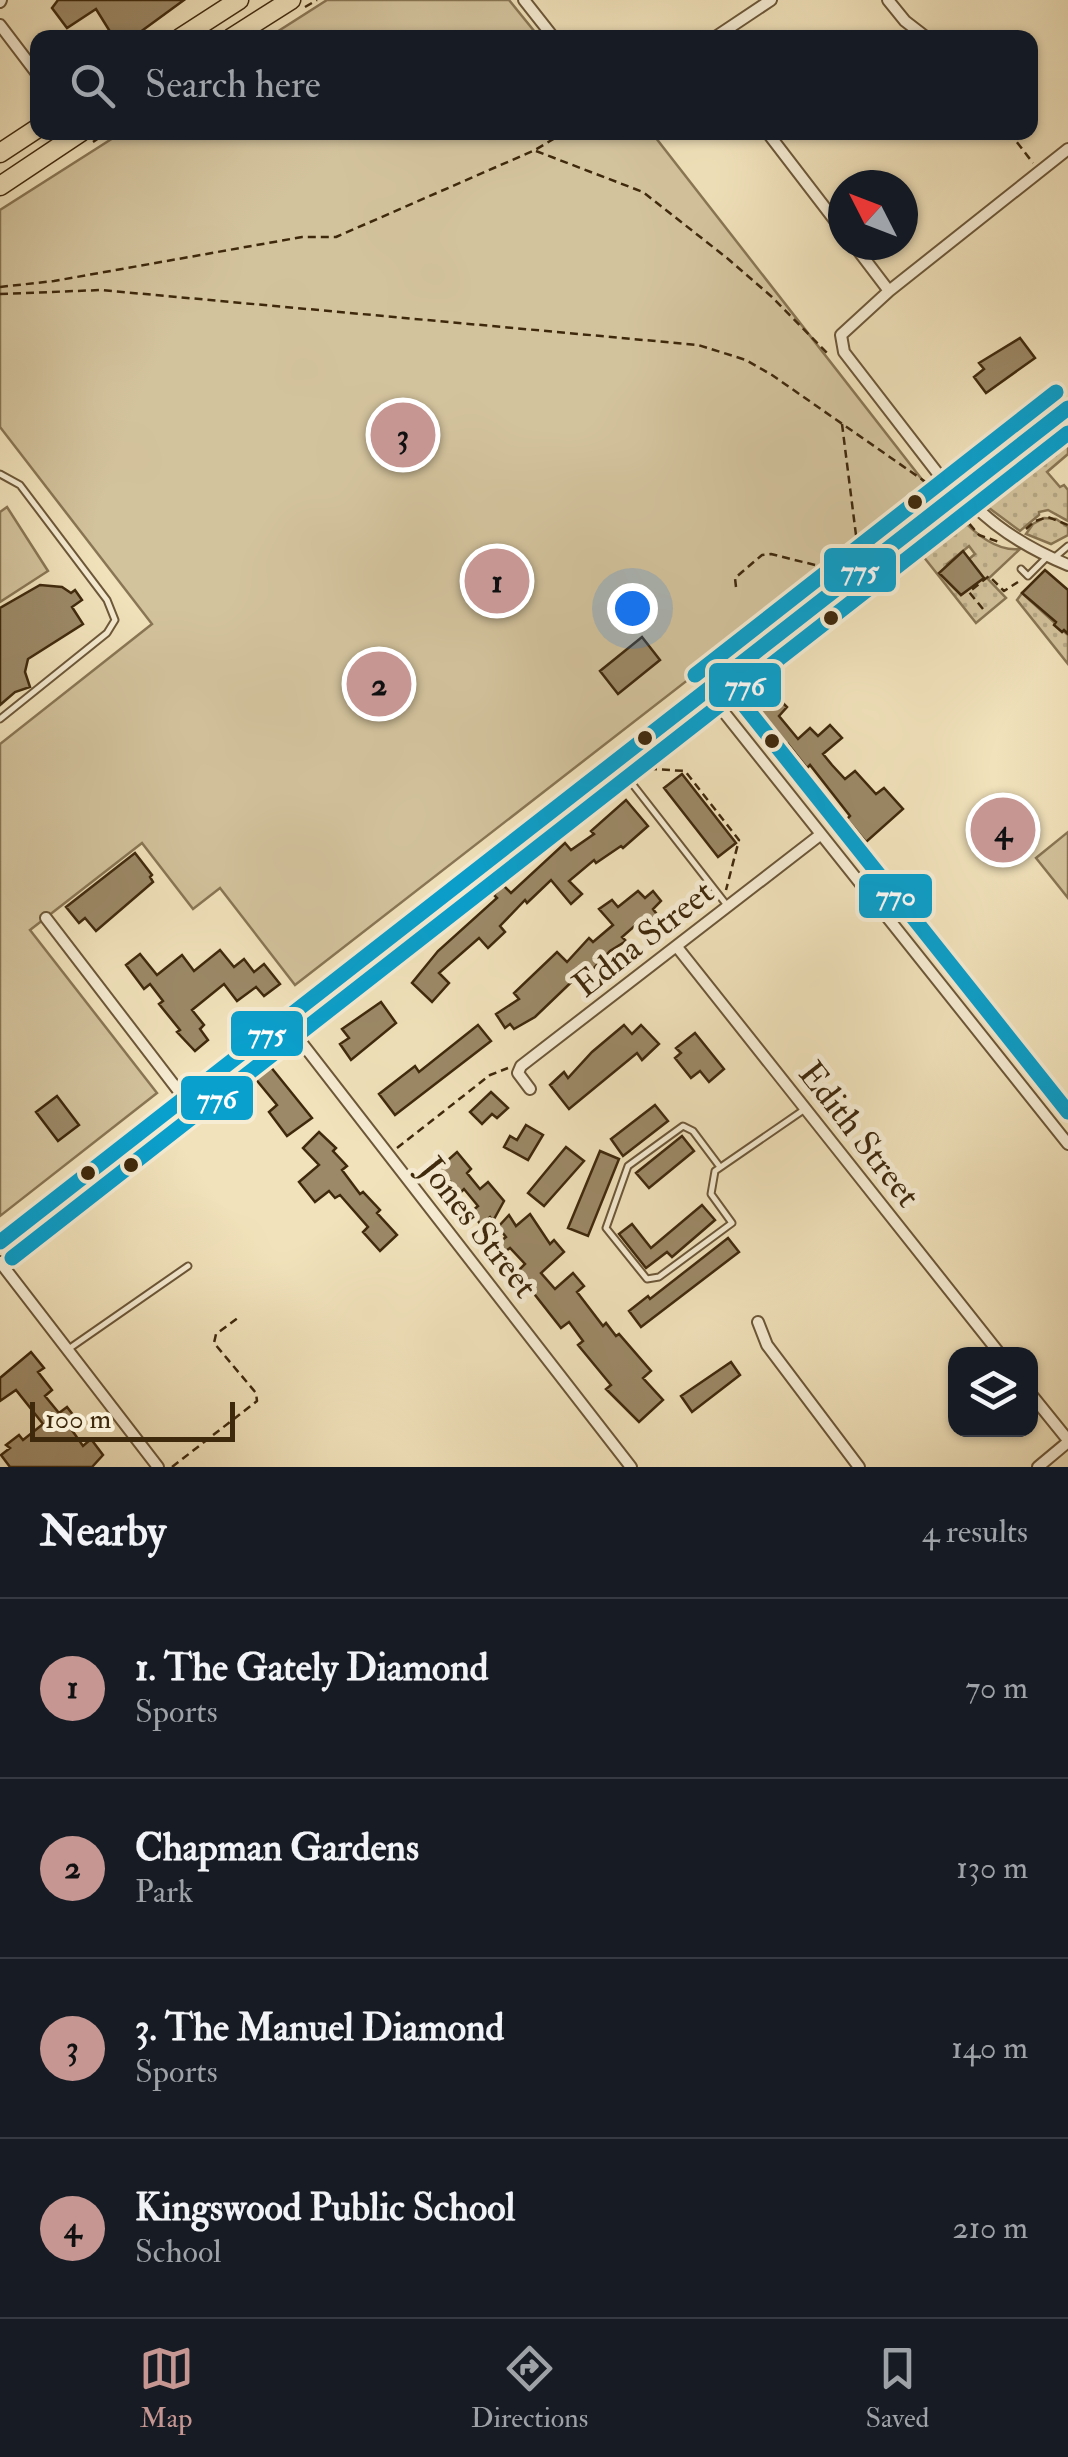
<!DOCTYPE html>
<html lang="en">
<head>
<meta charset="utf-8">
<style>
	:root { --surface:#171b24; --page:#242831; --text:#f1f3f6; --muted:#9ea1a6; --line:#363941; --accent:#c59692 }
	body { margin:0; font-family:"IM FELL Double Pica",serif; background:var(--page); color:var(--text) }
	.controls { position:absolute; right:30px; bottom:30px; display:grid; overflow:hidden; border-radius:20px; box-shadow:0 2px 8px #0004 }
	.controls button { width:90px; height:90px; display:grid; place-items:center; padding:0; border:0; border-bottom:2px solid var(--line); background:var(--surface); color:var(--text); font:50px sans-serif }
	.compass { position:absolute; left:828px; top:170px; width:90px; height:90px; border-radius:50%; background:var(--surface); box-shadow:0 2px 8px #0004; rotate:312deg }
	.scale { position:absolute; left:30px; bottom:25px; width:205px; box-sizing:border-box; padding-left:10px; border:5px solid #3f290c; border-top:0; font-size:28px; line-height:35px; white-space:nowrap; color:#3f290c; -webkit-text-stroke:8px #f6ecd3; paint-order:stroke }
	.you { position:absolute; left:632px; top:608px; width:35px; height:35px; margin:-25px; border:8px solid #fff; border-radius:50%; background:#1a73e8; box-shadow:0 0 0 15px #1a73e833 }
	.badge { display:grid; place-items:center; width:65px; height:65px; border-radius:50%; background:var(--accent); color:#111; font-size:32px; font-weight:700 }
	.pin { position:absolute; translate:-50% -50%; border:5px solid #fff; box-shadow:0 2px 10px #0006 }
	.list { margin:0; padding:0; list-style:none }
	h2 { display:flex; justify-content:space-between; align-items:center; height:130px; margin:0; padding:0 40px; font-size:42px }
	h2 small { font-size:32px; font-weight:400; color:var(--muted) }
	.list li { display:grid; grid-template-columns:65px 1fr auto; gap:30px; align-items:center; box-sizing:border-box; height:180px; padding:0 40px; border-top:2px solid var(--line) }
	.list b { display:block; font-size:38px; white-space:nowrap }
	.list p { margin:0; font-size:32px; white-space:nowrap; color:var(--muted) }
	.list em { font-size:32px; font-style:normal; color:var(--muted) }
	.icon { flex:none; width:55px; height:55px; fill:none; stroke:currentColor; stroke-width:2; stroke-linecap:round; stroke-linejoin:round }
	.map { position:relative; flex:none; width:1068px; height:1467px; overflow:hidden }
	.search { position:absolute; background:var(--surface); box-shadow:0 2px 8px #0004; left:30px; right:30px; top:30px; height:110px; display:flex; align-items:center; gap:25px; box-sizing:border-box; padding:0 35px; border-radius:20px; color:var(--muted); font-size:38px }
	.sheet { height:850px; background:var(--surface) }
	nav { display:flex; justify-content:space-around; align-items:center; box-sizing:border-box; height:140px; border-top:2px solid var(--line); background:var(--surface); font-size:28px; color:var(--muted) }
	nav a { display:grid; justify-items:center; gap:5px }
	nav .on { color:var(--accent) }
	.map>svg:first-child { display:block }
	.grass { fill:url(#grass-dots); stroke:#897654; stroke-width:2.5; fill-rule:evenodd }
	.park { fill:#d3c39d; stroke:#897654; stroke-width:2.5 }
	.building { fill:#9c8967; stroke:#3f290c; stroke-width:2.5 }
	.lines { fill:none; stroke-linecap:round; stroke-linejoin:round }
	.service-casing { stroke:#6c5738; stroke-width:9 }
	.minor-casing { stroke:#6c5738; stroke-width:14 }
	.tertiary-casing { stroke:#6c5738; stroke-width:18 }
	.trunk-casing { stroke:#3f290c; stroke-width:21 }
	.path { stroke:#3f290c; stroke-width:2.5; stroke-dasharray:8 5; stroke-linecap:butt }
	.service { stroke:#f6ecd3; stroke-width:5 }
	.minor { stroke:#f6ecd3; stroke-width:10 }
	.tertiary { stroke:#f6ecd3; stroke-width:14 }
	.trunk { stroke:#f1e2bb; stroke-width:18 }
	.bus-1-casing { stroke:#f6ecd3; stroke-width:22 }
	.bus-2-casing { stroke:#f6ecd3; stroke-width:22 }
	.bus-3-casing { stroke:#f6ecd3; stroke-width:22 }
	.bus-1 { stroke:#09a0cd; stroke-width:15 }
	.bus-2 { stroke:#09a0cd; stroke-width:15 }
	.bus-3 { stroke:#09a0cd; stroke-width:15 }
	.bus-dot { fill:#3f290c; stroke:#f6ecd3; stroke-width:4 }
	.labels { text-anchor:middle; stroke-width:10; stroke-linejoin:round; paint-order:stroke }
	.street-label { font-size:35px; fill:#3f290c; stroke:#f6ecd3 }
	.line-badge { stroke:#f6ecd3; stroke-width:4 }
	.badge-label { font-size:28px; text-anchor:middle; font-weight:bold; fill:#fff }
</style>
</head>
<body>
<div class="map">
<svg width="1068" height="1467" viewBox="0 0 1068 1467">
	<defs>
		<pattern id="grass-dots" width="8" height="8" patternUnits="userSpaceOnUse" patternTransform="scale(2.5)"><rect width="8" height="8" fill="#d3c39d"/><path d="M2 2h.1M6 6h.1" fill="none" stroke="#b6a886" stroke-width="1.8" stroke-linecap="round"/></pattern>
	</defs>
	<rect width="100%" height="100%" fill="#f1e2bb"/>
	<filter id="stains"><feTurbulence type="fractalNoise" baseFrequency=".002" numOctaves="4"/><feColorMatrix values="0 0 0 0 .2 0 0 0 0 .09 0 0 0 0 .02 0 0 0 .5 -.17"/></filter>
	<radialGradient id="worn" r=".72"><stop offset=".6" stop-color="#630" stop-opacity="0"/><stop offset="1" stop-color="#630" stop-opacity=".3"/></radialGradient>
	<path class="grass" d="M1068,430V454L1047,472L1060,487L1064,485L1068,490V521L1048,510L1039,512V515L1020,531L981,502Z
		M960,517C975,534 998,552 1020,549L988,579L1006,598L976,623L919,551ZM969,546L975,554L969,559L983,578L961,595L957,589L963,584L947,564Z
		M1044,518L1056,519L1068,527V535L1051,544L1026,534L1033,524Z
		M1022,593L1068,635V664L1017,600Z"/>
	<path class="park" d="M327,0H509L539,37H269Z
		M121,133H652L931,491L295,985L220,888L193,909L142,843L30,930L157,1093L0,1216V744L152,624L0,427V210Z
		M7,507L48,571L0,602V512Z
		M1068,832V898L1036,858Z"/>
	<path class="building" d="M58,0H184L132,38H114L96,9L67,28L52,8Z
		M1020,338L1035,358L986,393L974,377L984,369L979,363Z
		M963,551L984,578L961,595L939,573Z
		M1045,570L1068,590V634L1064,630L1062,632L1054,625L1056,622L1022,593Z
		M40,585L62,587L71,593L75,590L82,600L72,607L83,624L28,659L25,672L30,687L15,692L0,705V608Z
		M642,637L660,660L618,694L600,671Z
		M773,693L787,707L779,716L798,739L810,728L818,736L830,725L842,738L823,754L832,765L845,779L855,771L876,794L884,788L903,809L866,842L847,819L850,816L810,765L807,768L788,744L783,748L776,735L754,712Z
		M682,774L736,843L718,857L664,788Z
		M626,800L648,826L623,848L621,846L596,863L594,860L569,881L582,894L571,904L551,880L527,903L525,900L500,926L505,932L488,948L479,938L439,973L449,983L432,1002L412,983L438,951L497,898L494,895L503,885L511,893L565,843L571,850L594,834L591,831Z
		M135,853L152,875L150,877L153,882L96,931L85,918L79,923L66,907Z
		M638,891L645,898L653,891L661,901L653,909L659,917L644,930L638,923L622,937L626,941L610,951L590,972L586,968L535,1017L514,1029L510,1024L505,1028L496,1014L519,999L514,993L557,952L567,962L589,938L593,942L613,925L599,909L612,900L618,907Z
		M220,950L234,967L244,959L254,972L264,964L280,984L264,996L256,987L237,1001L224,984L192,1010L204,1025L200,1029L208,1040L195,1051L177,1032L180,1030L159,1004L163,1001L150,984L144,989L126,965L140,954L157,975L182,955L194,971Z
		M381,1002L396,1023L351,1060L340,1044L349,1038L342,1029Z
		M478,1025L491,1041L395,1115L379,1094L415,1066L419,1072Z
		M624,1025L632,1034L641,1025L659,1044L642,1060L637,1053L569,1109L550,1085L564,1072L568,1078L592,1052Z
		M695,1033L724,1069L709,1082L700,1071L691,1078L675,1058L681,1053L676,1048Z
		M270,1066L312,1118L287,1136L269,1112L277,1105L254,1077Z
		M491,1092L508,1108L497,1118L492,1114L482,1124L470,1112Z
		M57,1096L79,1125L58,1141L36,1112Z
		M655,1105L668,1121L623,1156L611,1139Z
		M526,1125L543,1135L528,1160L504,1147L510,1136L517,1140Z
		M319,1132L336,1148L333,1151L347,1166L342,1170L360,1194L363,1192L380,1210L377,1213L397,1235L380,1251L363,1232L368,1227L340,1195L335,1198L329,1191L315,1202L299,1182L319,1165L303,1148Z
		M682,1136L694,1151L649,1188L636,1173Z
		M566,1147L584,1161L544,1206L528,1193Z
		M600,1151L619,1159L588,1236L568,1228Z
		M457,1152L471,1169L467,1173L480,1189L488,1182L504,1201L493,1221L490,1217L481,1225L471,1212L478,1206L464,1189L460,1193L439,1168Z
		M702,1205L715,1220L672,1257L667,1252L646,1268L619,1234L632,1224L651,1248Z
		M530,1214L550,1244L554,1240L564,1252L541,1273L555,1289L573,1273L584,1286L577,1292L603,1326L606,1323L616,1336L619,1334L651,1371L643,1378L663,1400L639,1422L606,1389L611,1385L578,1345L583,1341L569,1322L561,1328L517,1272L525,1264L510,1248L503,1253L497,1244L506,1237L498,1227L509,1215L516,1226Z
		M728,1238L739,1252L641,1327L629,1311L648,1296L650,1299Z
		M31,1352L44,1368L38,1372L52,1390L45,1396L59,1413L67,1407L77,1420L69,1426L83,1446L91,1439L103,1455L92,1467H10L1,1455L10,1448L6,1445L19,1435L23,1440L43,1424L16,1390L0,1401V1378Z
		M731,1362L740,1375L692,1412L681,1396Z"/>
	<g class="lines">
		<defs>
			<path id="service" d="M0,474L20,485L107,600L115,620L107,633L0,719
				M1055,557L1068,546
				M1021,569L1028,576L1048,556
				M616,763L726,904
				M720,1167L693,1131L683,1126L628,1166L606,1228L647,1279L659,1277L732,1223L711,1194L715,1171L805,1109
				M70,1348L188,1266"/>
			<path id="minor" d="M524,0L554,38
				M888,0L905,21L927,38
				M0,2L1,0
				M0,25L38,75
				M714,38L771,0
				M767,132L843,231
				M854,245L889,291
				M962,492C990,526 1027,548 1068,565
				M956,497L844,352L841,335L889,291L1068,149
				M707,691L1068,1144
				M46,918L184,1098
				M677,947L1000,1354
				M284,1020L631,1467
				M530,1089L518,1073L521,1066L820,835
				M0,1262L158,1467
				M758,1322L767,1345L859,1467
				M1030,1393L1068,1440
				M1038,1467L1068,1442"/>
			<path id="tertiary" d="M0,1242L1068,408"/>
			<path id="trunk" d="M180,38L239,0
				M231,38L291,0
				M0,153L38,128
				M0,186L81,132"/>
		</defs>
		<use href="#service" class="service-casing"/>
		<use href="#minor" class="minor-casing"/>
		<use href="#tertiary" class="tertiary-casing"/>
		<use href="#trunk" class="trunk-casing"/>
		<path class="path" d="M305,7L317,0
			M1009,132L1033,163
			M93,142L108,132
			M536,151L643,192L727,258L772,297L829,355
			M0,287L54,281L302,237H336L535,150L565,132
			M0,294L101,290L698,345L746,360L772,375L930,485
			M842,424L858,551
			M961,514L979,535L999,542
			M1026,529L1035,521L1048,517L1068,525
			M736,587L735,578L762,555L771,554L835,570
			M983,609L969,592L989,576L1004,591L1018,582
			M636,768L685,771L739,840L726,890
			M397,1148L490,1075L508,1068
			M172,1467L257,1401L256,1393L214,1343L216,1334L239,1317"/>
		<use href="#service" class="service"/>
		<use href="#minor" class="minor"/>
		<use href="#tertiary" class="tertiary"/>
		<use href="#trunk" class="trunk"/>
		<defs>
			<path id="bus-1" d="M0,1242L1068,408"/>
			<path id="bus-2" d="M12,1258L1068,433"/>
			<path id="bus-3" d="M695,675L1056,392
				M723,679L1068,1112"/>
		</defs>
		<use href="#bus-1" class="bus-1-casing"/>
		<use href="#bus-2" class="bus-2-casing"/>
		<use href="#bus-3" class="bus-3-casing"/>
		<use href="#bus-1" class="bus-1"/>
		<use href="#bus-2" class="bus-2"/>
		<use href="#bus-3" class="bus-3"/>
	</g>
	<g class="bus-dot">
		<circle cx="915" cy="502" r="9"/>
		<circle cx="831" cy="618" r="9"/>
		<circle cx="645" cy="738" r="9"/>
		<circle cx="772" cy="741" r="9"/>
		<circle cx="131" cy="1165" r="9"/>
		<circle cx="88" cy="1173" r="9"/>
	</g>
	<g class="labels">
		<g class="street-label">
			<text transform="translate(643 938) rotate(-38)" y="12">Edna Street</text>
			<text transform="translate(860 1134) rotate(52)" y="12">Edith Street</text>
			<text transform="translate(479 1227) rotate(52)" y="12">Jones Street</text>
		</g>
	</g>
	<g class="line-badge">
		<rect x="822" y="546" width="76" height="48" rx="10" fill="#09a0cd"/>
		<rect x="707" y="661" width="76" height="48" rx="10" fill="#09a0cd"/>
		<rect x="857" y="872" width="77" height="48" rx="10" fill="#09a0cd"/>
		<rect x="229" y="1009" width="76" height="49" rx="10" fill="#09a0cd"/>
		<rect x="179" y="1074" width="76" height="48" rx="10" fill="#09a0cd"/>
	</g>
	<g class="badge-label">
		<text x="860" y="580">775</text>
		<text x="745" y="695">776</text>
		<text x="896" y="905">770</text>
		<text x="267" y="1043">775</text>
		<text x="217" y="1108">776</text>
	</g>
	<rect width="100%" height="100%" filter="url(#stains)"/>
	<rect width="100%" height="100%" fill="url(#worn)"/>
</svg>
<div class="controls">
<button><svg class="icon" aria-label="layers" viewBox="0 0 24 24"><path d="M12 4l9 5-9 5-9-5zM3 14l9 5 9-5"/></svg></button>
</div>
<svg class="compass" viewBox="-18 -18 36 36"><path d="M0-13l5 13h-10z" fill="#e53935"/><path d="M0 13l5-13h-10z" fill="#9ea1a6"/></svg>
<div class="scale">100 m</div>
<div class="you"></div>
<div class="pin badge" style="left:497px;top:581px">1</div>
<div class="pin badge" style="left:379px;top:684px">2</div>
<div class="pin badge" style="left:403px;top:435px">3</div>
<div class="pin badge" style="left:1003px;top:830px">4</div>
<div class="search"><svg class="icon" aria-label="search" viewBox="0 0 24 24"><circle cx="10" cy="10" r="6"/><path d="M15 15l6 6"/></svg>Search here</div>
</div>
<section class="sheet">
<h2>Nearby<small>4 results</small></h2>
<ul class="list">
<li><span class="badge">1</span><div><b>1. The Gately Diamond</b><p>Sports</p></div><em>70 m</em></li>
<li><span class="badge">2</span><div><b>Chapman Gardens</b><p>Park</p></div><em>130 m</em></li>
<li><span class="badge">3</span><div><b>3. The Manuel Diamond</b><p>Sports</p></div><em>140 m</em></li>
<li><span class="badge">4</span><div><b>Kingswood Public School</b><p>School</p></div><em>210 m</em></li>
</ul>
</section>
<nav>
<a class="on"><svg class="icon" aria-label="map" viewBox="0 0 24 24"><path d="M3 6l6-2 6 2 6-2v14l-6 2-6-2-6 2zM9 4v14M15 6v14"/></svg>Map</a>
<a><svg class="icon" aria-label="directions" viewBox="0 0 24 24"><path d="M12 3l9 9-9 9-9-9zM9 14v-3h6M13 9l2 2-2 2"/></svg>Directions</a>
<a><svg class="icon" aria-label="saved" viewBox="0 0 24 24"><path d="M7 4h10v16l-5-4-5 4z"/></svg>Saved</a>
</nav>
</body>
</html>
